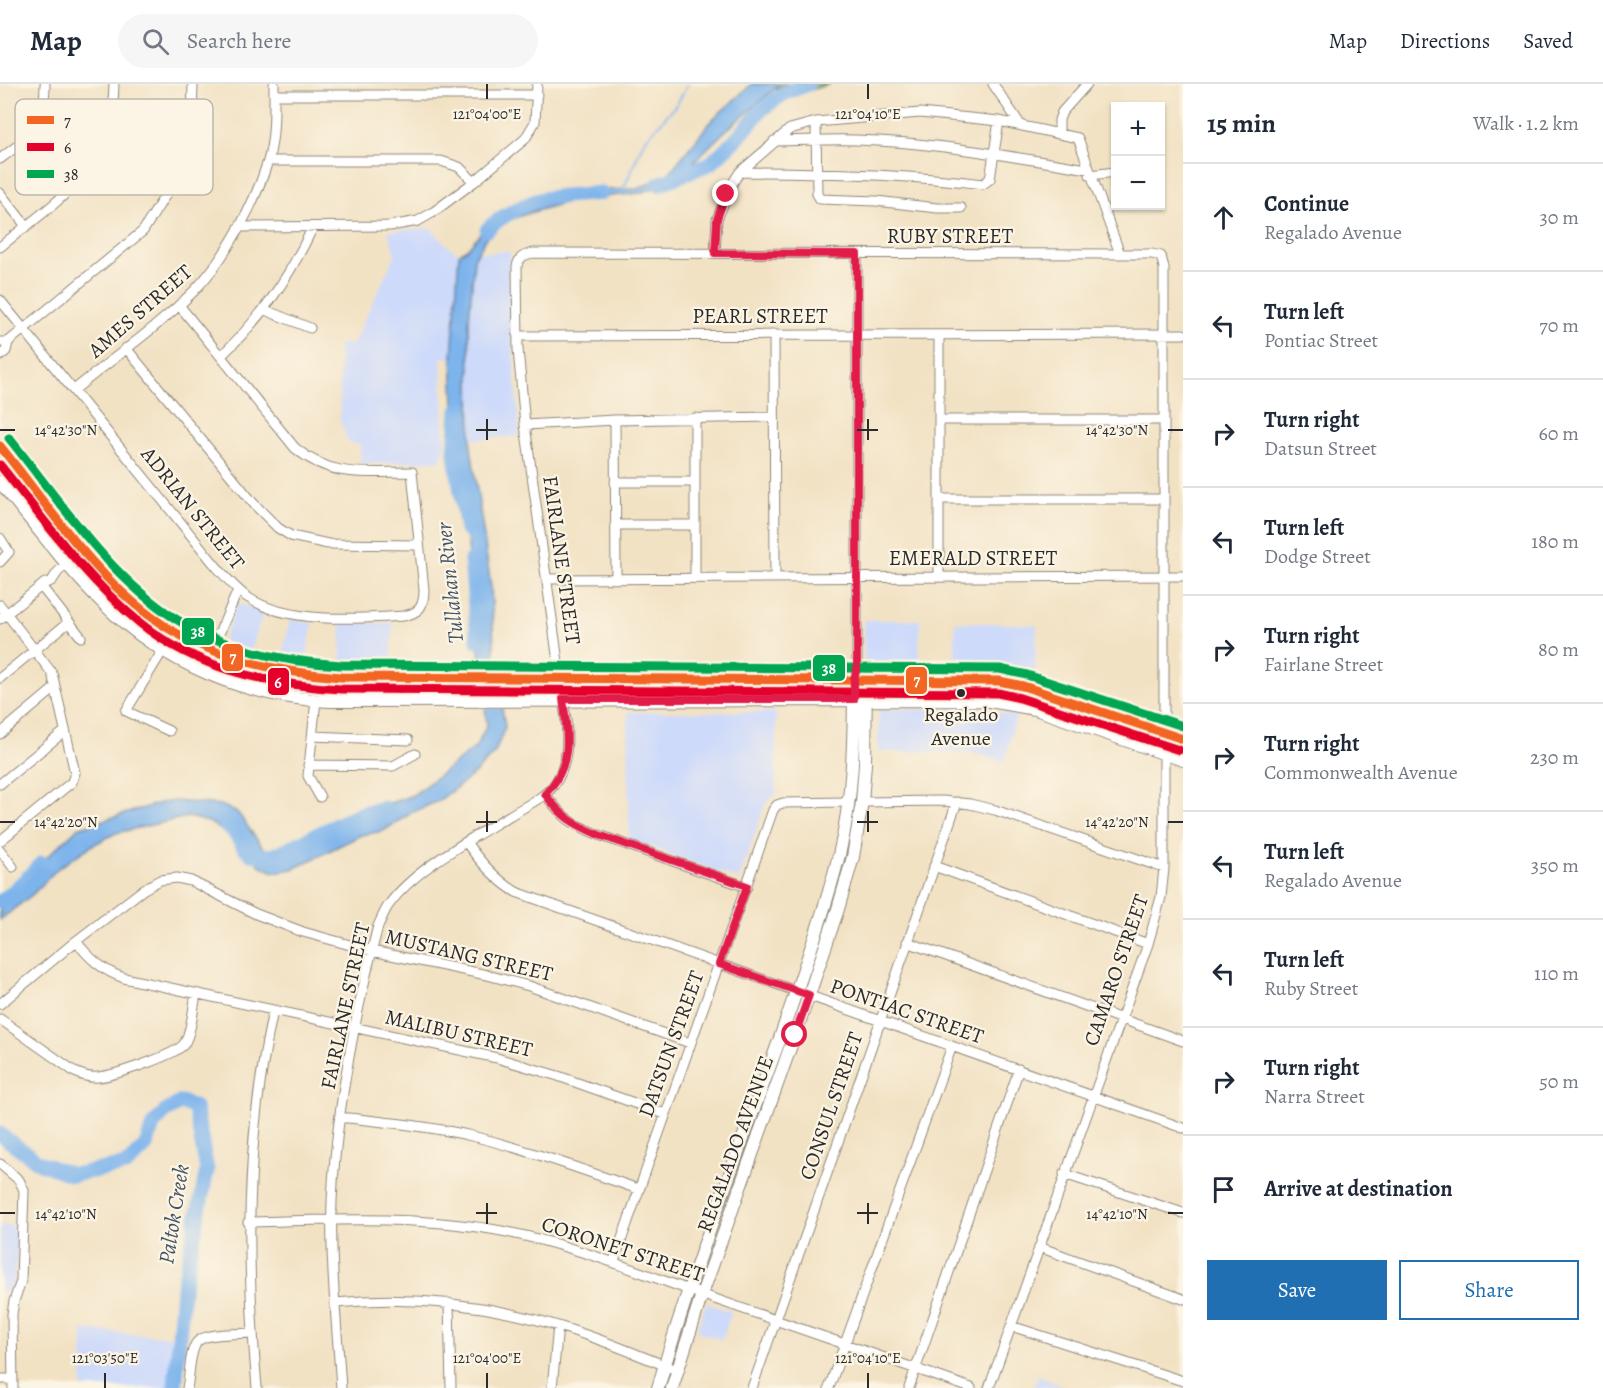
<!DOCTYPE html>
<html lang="en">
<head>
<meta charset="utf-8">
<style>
	:root { --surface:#fff; --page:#f6f6f7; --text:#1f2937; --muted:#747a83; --line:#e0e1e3; --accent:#1f6fb2 }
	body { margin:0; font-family:Alegreya,serif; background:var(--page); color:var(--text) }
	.controls { position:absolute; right:18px; top:18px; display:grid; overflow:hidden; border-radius:0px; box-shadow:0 2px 4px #0004 }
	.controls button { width:54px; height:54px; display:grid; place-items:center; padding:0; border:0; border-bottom:2px solid var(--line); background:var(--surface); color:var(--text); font:30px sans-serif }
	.stop { position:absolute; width:18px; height:18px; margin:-14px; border:4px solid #e11d48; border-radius:50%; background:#fff }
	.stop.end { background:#e11d48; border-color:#fff; box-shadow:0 2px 6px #0008 }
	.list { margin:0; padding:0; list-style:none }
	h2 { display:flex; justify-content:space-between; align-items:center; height:78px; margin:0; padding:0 24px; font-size:26px }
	h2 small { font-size:20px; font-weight:400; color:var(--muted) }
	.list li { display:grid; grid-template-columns:39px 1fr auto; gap:18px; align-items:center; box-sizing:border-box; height:108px; padding:0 24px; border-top:2px solid var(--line) }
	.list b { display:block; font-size:22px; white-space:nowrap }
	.list p { margin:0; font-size:20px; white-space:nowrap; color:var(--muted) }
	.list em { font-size:20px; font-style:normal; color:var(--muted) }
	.actions { display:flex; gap:12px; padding:18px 24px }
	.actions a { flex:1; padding:14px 0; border:2px solid var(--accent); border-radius:0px; text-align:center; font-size:21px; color:var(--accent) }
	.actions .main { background:var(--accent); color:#fff }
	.icon { flex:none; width:33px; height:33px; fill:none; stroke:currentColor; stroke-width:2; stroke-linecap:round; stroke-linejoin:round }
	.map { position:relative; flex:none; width:1183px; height:1304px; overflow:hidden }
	header { display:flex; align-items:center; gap:36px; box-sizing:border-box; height:84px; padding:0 30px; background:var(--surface); border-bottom:2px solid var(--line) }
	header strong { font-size:28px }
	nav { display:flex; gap:33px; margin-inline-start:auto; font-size:21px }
	.search { width:420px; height:54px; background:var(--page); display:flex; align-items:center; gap:15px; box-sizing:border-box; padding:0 21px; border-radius:33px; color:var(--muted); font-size:22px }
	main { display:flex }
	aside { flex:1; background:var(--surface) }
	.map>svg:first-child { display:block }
	.built { fill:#cedafa }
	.forest { fill:#7baa63; stroke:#536a47; stroke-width:1.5 }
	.water { fill:#7db4ec; stroke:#54708c; stroke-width:1.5 }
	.pier { fill:#f2e2c4 }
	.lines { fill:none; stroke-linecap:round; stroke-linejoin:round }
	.stream { stroke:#7db4ec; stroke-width:2 }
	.river { stroke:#7db4ec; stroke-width:15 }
	.minor-casing { stroke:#8e8678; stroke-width:11 }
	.major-casing { stroke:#8e8678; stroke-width:14 }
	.minor { stroke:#fff; stroke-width:9 }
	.major { stroke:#fff; stroke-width:12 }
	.bus-1-casing { stroke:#fcf5e5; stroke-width:14 }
	.bus-2-casing { stroke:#fcf5e5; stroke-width:14 }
	.bus-3-casing { stroke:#fcf5e5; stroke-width:14 }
	.bus-1 { stroke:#f26522; stroke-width:9 }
	.bus-2 { stroke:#e4002b; stroke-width:9 }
	.bus-3 { stroke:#00a651; stroke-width:9 }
	.route { stroke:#e11d48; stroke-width:8 }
	.ticks { fill:none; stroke:#2b2b2b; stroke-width:2 }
	.bus-dot { fill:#2b2b2b; stroke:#fcf5e5; stroke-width:2 }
	.labels { text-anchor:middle; stroke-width:4.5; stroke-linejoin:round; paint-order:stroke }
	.bus-label { font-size:20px; fill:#2b2b2b; stroke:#fcf5e5 }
	.street-label { font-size:21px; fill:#2b2b2b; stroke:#fcf5e5 }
	.water-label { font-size:22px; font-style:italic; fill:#445465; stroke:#fcf5e5 }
	.key { fill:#fcf5e5; stroke:#bdb8ad; stroke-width:1.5 }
	.key-label { font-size:16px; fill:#2b2b2b }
	.ticks-label { font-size:15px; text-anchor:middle; fill:#2b2b2b; stroke:#fcf5e5; stroke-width:4.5; stroke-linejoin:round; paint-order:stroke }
	.line-badge { stroke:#fcf5e5; stroke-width:2 }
	.badge-label { font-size:16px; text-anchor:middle; font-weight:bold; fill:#fff }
</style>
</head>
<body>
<header>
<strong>Map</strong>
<div class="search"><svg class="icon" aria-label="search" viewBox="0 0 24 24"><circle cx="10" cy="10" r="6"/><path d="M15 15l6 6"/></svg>Search here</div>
<nav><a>Map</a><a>Directions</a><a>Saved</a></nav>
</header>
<main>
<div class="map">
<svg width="1183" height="1304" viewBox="0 0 1183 1304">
	<rect width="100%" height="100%" fill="#fcf5e5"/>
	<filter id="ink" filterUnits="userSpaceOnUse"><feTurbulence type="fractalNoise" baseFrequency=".0167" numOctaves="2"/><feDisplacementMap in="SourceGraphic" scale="12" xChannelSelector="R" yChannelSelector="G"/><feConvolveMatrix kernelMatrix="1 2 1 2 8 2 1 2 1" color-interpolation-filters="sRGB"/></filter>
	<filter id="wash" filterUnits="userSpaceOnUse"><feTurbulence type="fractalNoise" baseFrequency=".008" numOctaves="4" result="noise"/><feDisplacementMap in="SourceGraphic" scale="24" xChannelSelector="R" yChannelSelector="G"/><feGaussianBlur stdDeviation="1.35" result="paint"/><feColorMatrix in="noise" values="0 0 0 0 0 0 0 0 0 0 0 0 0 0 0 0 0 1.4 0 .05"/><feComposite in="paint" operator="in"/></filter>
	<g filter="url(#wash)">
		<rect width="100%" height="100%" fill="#f2e2c4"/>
		<path class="built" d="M430,144L449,163L459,170L452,274L441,273L445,364L440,377L360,380V361L348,358L340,337L339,260H353L395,171L388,147Z
			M510,167L512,254L520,352L468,356L465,233L471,170Z
			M237,519L264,527L251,567L223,557Z
			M290,535L313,539L305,578L282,574Z
			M864,536H920L919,580L868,579L864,576Z
			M955,538L1037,541L1035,594L1009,588L994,583L955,581Z
			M341,539H393L391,581H341Z
			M879,625H977L1016,631L1005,678L968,668H878Z
			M628,628H776V710L765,720L739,795L629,755Z
			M0,1141L20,1142L13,1209L0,1208Z
			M706,1219L732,1228L722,1256L697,1247Z
			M83,1246L174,1253L171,1304H82Z
			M1038,1291L1066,1304H1033Z"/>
		<path class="forest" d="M780,0H830L798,10L776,4Z"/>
		<path class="water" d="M752,0H780L722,50L676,95L641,109L601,113L590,111L523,131L493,142L474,175L469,236L471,363L491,503L495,580L505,643L495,668L473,691L438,717L411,729L383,747L361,751L293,785L274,788L259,781L240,758L209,738L187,733L116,749L91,762L57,785L33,810L0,836V821L13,809L49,771L78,744L160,719L175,717L221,721L238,729L263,764L280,769L325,750L357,731L413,711L476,663L487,641L461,397V387L456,370L452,274L459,170L468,164L490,138L600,106L638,105L669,89L713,35Z"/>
		<path class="pier" d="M477,581H499L504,624H482Z"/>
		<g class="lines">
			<path class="stream" d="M623,106L644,57L677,20L688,0"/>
			<path class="river" d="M659,100L711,79L742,49L761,26L783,10L808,0
				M487,146C498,133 531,116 549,114C566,111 583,111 601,109
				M458,327L455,370L467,446
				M471,476L478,557
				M226,742L233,747L244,763L251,770L273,772L359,730L383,724
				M0,818L14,807L42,779
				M0,1050L38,1078L72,1091L126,1081L146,1062L153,1041L165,1028L181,1018L195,1024L207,1086L183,1205L175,1304"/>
		</g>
	</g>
	<g filter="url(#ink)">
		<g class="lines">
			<defs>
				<path id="minor" d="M993,0L1020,40
					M274,11H537
					M816,38L817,110L820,115L876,117L937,124H961
					M1059,49V36L1062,28L1087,0
					M774,57C801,57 829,55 856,56C934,58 1012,73 1088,85
					M0,75C31,52 45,41 45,0
					M268,77H441L459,83L474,98
					M740,88C822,88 902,90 983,100L990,95L999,37
					M1090,91L1116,88
					M0,109L26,142
					M239,143L390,142L418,137L432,129L474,98L525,55L535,38L537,0
					M0,163C59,115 113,86 114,0
					M715,169L717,135L732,100L740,88L790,45L816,38L920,29L999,37L1078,54L1120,170
					M0,216L211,476C222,489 233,503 247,513C287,540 356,535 403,532C419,529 424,523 424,506L412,388C367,388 332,395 295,364L179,221
					M265,226L310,244
					M774,250L775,494
					M939,251V492
					M518,252L1183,250
					M0,258H8L143,147L176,94L192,35L193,0
					M126,264L254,420L278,444L291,452L328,460L419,461
					M0,272L6,267L8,258
					M221,272C263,232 288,195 313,143
					M74,306C113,274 158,243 194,207C226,174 254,122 268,77C275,53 274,25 274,0
					M695,334V494
					M615,336L616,494
					M939,336H1164
					M525,341L615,336L774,333
					M615,398H695
					M939,415H1164
					M615,441H695
					M0,454L9,468L0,478
					M547,495L1183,492
					M41,502L81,553
					M0,521L52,589L75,689L72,698L0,757
					M0,535L45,499C53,498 53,495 57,489C59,486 65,482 68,480
					M163,566L126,627L169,647
					M212,566L238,506
					M0,594L69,538
					M854,595L857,584V170
					M316,616L308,692L320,713
					M0,650L55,604
					M312,652L408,656
					M308,681L393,682L415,670
					M0,700L65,647
					M545,710C564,735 570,739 599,751L747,803
					M862,718L943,717L970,720L995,726L1164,784
					M466,758C480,778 495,795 516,808L1183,1044
					M0,766L13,783
					M934,782L1148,860
					M76,857C89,874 103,887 124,894L497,974L558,992L665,1030
					M907,858L1183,957
					M0,920L76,857L144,805L160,796L177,794L191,797L256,830L303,848L372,867L487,891L529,902L690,959
					M0,935L75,988C83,992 90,994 98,993C113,992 176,971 184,960C192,947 193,925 196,910
					M340,1033C384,1038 429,1042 472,1052C529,1066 583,1086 638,1105
					M0,1080L19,1096L24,1106L21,1197L14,1217L12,1230L13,1304
					M1064,1090L1183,1129
					M248,1138C334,1136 422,1131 507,1148C571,1161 631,1185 692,1207C785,1239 878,1272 971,1304
					M1039,1163L1183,1215
					M614,1177L773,726L777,721L783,719L848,718
					M335,1219C417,1211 496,1221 574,1247C609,1258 642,1273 677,1286
					M449,1219L451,1304
					M1011,1242L1183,1297
					M0,1295H13
					M187,1304C190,1291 189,1269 197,1258C205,1248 240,1250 252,1249
					M257,1304C246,1174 245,1055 273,927
					M341,1304C337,1242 330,1179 332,1117C336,1025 355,931 378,842C381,836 384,828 388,822C413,786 471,755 509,732C523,723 543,715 554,701C568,682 568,657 566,635L525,341L518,265L517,182C519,173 524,171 533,169L1152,170L1161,172L1164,184V784L1161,813L1148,860L989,1304
					M552,1304L558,1242
					M752,1304L957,718
					M829,1304L952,962
					M909,1304L1019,985"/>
				<path id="major" d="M0,362C46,418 92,485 148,530C203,573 273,591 341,593L999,597L1023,602L1183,655
					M0,398C34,439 66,483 104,520C163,579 247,614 330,617L984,616L1035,625L1183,676
					M658,1304C692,1186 737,1072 779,957C800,896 823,834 839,771C853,714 854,654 854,595
					M672,1304L702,1210L809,911L838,825L853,773L862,718L865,680L866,595"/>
			</defs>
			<use href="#minor" class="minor-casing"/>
			<use href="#major" class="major-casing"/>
			<use href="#minor" class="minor"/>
			<use href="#major" class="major"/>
			<defs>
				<path id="bus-1" d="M0,362C50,424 101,504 171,546C223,577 281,589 341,593L999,597L1023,602L1183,655"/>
				<path id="bus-2" d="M0,381C44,436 85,494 140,539C197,585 269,601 341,605L998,609L1020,614L1179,666"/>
				<path id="bus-3" d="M9,354C59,416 109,493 176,535C226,566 283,578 341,581L1000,585L1027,591L1183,642"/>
			</defs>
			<use href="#bus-1" class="bus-1-casing"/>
			<use href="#bus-2" class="bus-2-casing"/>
			<use href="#bus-3" class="bus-3-casing"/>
			<use href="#bus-1" class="bus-1"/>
			<use href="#bus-2" class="bus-2"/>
			<use href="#bus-3" class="bus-3"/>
		</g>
	</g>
	<g class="lines" filter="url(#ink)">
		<path class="route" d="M726,110L717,135L715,169L857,170V584L854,595V615H563C568,651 573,682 545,710C563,734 572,739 599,751L747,802L719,880L809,911L795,951"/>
	</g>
	<path class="ticks" d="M487,0V15M868,0V15M487,335V356M868,335V356M0,346H15M476,346H497M857,346H878M1168,346H1183M487,727V748M868,727V748M0,738H15M476,738H497M857,738H878M1168,738H1183M487,1119V1140M868,1119V1140M0,1129H15M476,1129H497M857,1129H878M1168,1129H1183M105,1289V1304M487,1289V1304M868,1289V1304"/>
	<circle class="bus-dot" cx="961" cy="609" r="5"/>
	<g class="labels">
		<g class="bus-label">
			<text x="961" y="637">Regalado<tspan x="961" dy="24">Avenue</tspan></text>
		</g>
		<g class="street-label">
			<text x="950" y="159">RUBY STREET</text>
			<text transform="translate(140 227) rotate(-41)" y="7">AMES STREET</text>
			<text x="760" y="239">PEARL STREET</text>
			<text transform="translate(193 424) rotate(51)" y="7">ADRIAN STREET</text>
			<text x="973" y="481">EMERALD STREET</text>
			<text transform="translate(562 476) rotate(82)" y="7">FAIRLANE STREET</text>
			<text transform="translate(469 871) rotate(13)" y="7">MUSTANG STREET</text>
			<text transform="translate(1116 886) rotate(-71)" y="7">CAMARO STREET</text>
			<text transform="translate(345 922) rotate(-78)" y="7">FAIRLANE STREET</text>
			<text transform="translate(907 927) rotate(19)" y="7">PONTIAC STREET</text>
			<text transform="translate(459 949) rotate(13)" y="7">MALIBU STREET</text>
			<text transform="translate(671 960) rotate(-70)" y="7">DATSUN STREET</text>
			<text transform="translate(831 1022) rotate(-71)" y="7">CONSUL STREET</text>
			<text transform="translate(735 1060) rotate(-70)" y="7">REGALADO AVENUE</text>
			<text transform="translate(623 1165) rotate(18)" y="7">CORONET STREET</text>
		</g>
		<g class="water-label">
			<text transform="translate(449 499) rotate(-96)" y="8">Tullahan River</text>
			<text transform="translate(173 1130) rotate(-81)" y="8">Paltok Creek</text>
		</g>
	</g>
	<rect x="15" y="15" width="198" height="96" rx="9" class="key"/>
	<rect x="27" y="32" width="27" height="8" fill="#f26522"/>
	<rect x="27" y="59" width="27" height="8" fill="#e4002b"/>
	<rect x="27" y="86" width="27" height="8" fill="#00a651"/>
	<g class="key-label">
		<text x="64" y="42">7</text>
		<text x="64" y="69">6</text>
		<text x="64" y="96">38</text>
	</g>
	<g class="ticks-label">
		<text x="487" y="35">121°04'00"E</text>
		<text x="868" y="35">121°04'10"E</text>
		<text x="66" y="351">14°42'30"N</text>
		<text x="1117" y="351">14°42'30"N</text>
		<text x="66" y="743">14°42'20"N</text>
		<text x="1117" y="743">14°42'20"N</text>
		<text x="66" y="1135">14°42'10"N</text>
		<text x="1117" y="1135">14°42'10"N</text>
		<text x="105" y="1279">121°03'50"E</text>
		<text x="487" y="1279">121°04'00"E</text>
		<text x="868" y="1279">121°04'10"E</text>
	</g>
	<g class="line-badge">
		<rect x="181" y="533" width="34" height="29" rx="6" fill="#00a651"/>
		<rect x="221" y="559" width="23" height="29" rx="6" fill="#f26522"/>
		<rect x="812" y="570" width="34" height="28" rx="6" fill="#00a651"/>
		<rect x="905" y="582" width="23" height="29" rx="6" fill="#f26522"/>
		<rect x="267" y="583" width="23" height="29" rx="6" fill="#e4002b"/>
	</g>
	<g class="badge-label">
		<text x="198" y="553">38</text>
		<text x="233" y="579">7</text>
		<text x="829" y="590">38</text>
		<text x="917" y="602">7</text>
		<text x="278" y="604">6</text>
	</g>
</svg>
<div class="controls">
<button>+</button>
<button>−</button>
</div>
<div class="stop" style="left:795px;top:951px"></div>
<div class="stop end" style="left:726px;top:110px"></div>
</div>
<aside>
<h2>15 min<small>Walk · 1.2 km</small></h2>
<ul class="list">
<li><svg class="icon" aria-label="ahead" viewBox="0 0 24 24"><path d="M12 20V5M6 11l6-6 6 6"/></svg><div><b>Continue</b><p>Regalado Avenue</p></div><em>30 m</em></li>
<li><svg class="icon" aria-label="left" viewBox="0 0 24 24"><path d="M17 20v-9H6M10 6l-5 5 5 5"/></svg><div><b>Turn left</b><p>Pontiac Street</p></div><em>70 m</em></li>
<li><svg class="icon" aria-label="right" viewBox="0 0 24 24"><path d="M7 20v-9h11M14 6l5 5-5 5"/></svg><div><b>Turn right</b><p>Datsun Street</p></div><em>60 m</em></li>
<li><svg class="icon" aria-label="left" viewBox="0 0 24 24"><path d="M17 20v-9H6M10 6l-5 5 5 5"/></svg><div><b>Turn left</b><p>Dodge Street</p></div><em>180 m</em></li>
<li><svg class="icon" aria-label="right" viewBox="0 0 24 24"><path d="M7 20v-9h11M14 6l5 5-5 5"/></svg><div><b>Turn right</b><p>Fairlane Street</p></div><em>80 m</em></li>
<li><svg class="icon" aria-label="right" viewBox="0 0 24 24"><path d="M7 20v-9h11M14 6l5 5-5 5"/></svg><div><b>Turn right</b><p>Commonwealth Avenue</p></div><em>230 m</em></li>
<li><svg class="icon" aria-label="left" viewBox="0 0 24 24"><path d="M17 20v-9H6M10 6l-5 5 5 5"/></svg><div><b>Turn left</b><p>Regalado Avenue</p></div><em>350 m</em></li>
<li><svg class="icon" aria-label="left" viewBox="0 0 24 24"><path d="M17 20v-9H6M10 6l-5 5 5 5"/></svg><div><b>Turn left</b><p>Ruby Street</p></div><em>110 m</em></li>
<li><svg class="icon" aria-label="right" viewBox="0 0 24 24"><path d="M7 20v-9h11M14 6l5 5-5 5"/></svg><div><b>Turn right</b><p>Narra Street</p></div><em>50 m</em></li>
<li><svg class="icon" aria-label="arrive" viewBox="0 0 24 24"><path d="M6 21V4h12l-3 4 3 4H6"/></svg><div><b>Arrive at destination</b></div></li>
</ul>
<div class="actions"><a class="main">Save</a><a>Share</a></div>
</aside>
</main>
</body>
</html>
